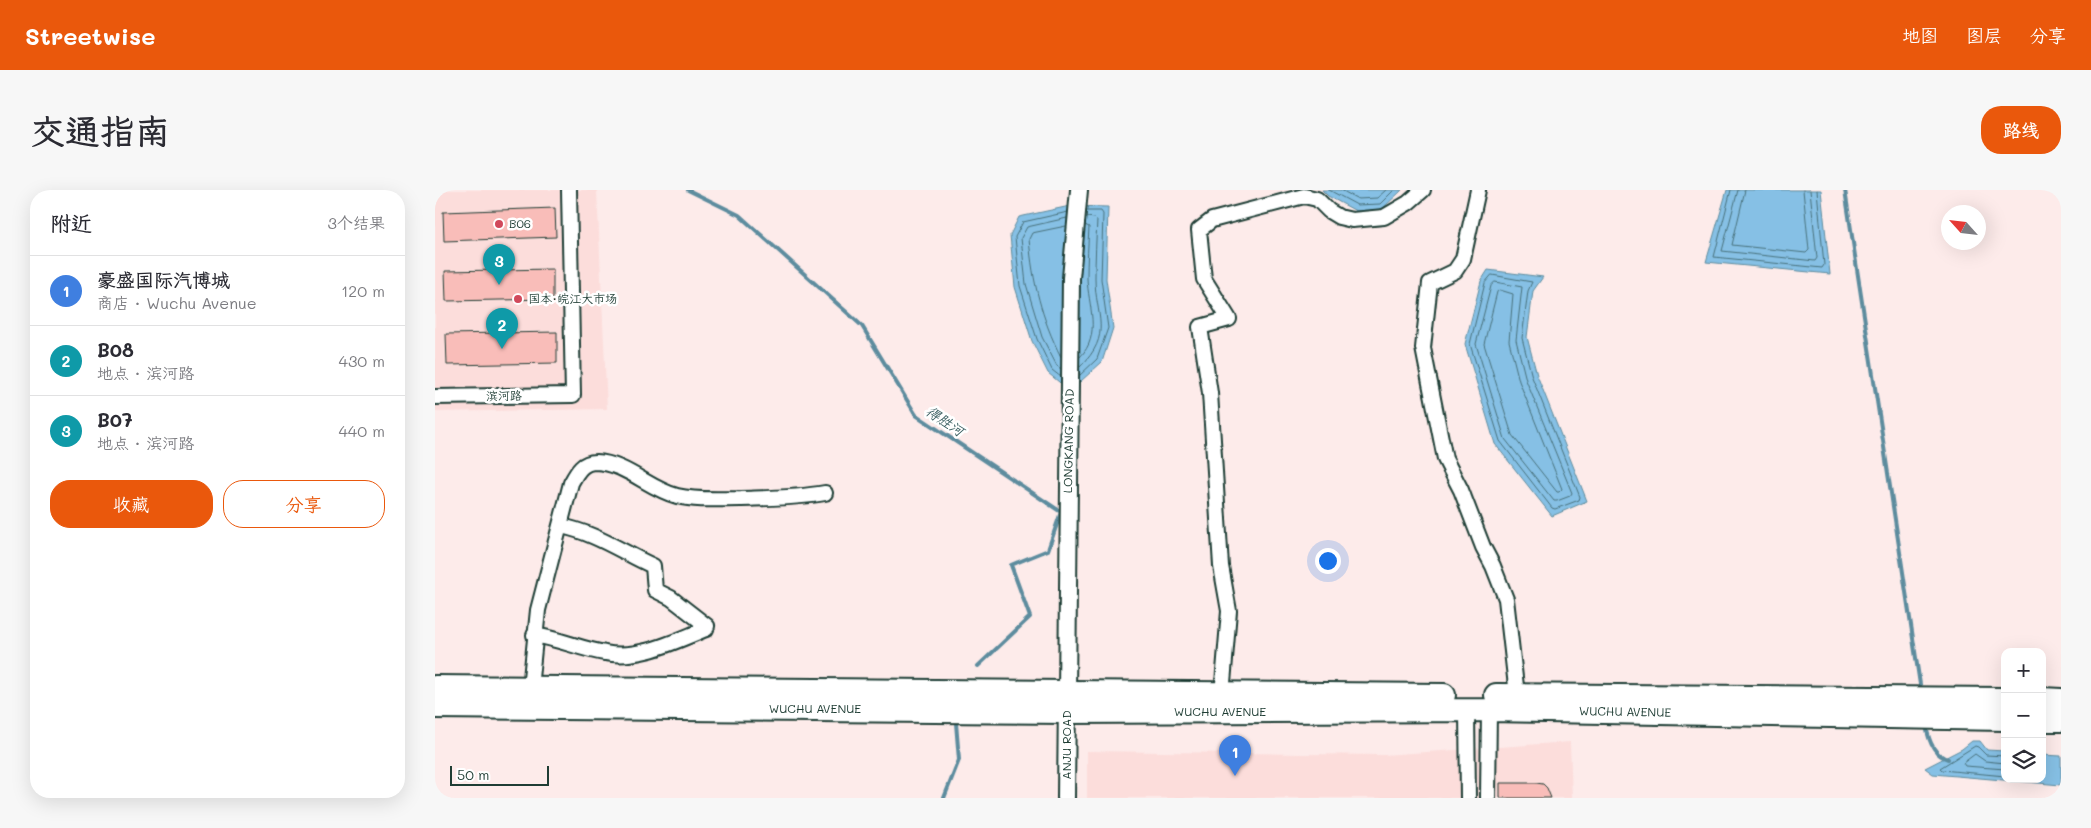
<!DOCTYPE html>
<html lang="zh">
<head>
<meta charset="utf-8">
<style>
	:root { --surface:#fff; --page:#f7f7f7; --text:#2b2b33; --muted:#7c7c81; --line:#e1e1e2; --accent:#ea580c }
	body { margin:0; font-family:Mali,"LXGW WenKai TC",sans-serif; background:var(--page); color:var(--text) }
	.controls { position:absolute; right:15px; bottom:15px; display:grid; overflow:hidden; border-radius:10px; box-shadow:0 5px 20px #0002 }
	.controls button { width:45px; height:45px; display:grid; place-items:center; padding:0; border:0; border-bottom:1px solid var(--line); background:var(--surface); color:var(--text); font:25px sans-serif }
	.compass { position:absolute; left:1506px; top:15px; width:45px; height:45px; border-radius:50%; background:var(--surface); box-shadow:0 5px 20px #0002; rotate:297deg }
	.scale { position:absolute; left:15px; bottom:12px; width:99px; box-sizing:border-box; padding-left:5px; border:2px solid #1f3d34; border-top:0; font-size:14px; line-height:18px; white-space:nowrap; color:#1f3d34; -webkit-text-stroke:4px #fff; paint-order:stroke }
	.you { position:absolute; left:892px; top:370px; width:18px; height:18px; margin:-12px; border:4px solid #fff; border-radius:50%; background:#1a73e8; box-shadow:0 0 0 8px #1a73e833 }
	.badge { display:grid; place-items:center; width:32px; height:32px; border-radius:50%; background:var(--accent); color:#fff; font-size:16px; font-weight:700 }
	.pin { position:absolute; translate:-50% -41px; filter:drop-shadow(0 1px 2px #0008) }
	.pin::after { content:''; position:absolute; top:26px; width:18px; height:15px; background:inherit; clip-path:polygon(0 0,100% 0,50% 100%) }
	.list { margin:0; padding:0; list-style:none }
	h2 { display:flex; justify-content:space-between; align-items:center; height:65px; margin:0; padding:0 20px; font-size:21px }
	h2 small { font-size:16px; font-weight:400; color:var(--muted) }
	.list li { display:grid; grid-template-columns:32px 1fr auto; gap:15px; align-items:center; box-sizing:border-box; height:70px; padding:0 20px; border-top:1px solid var(--line) }
	.list b { display:block; font-size:19px; white-space:nowrap }
	.list p { margin:0; font-size:16px; white-space:nowrap; color:var(--muted) }
	.list em { font-size:16px; font-style:normal; color:var(--muted) }
	.actions { display:flex; gap:10px; padding:15px 20px }
	.actions a { flex:1; padding:11px 0; border:1px solid var(--accent); border-radius:20px; text-align:center; font-size:18px; color:var(--accent) }
	.actions .main { background:var(--accent); color:#fff }
	.icon { flex:none; width:28px; height:28px; fill:none; stroke:currentColor; stroke-width:2; stroke-linecap:round; stroke-linejoin:round }
	.map { position:relative; flex:none; width:1626px; height:608px; overflow:hidden; border-radius:20px }
	header { display:flex; align-items:center; gap:30px; box-sizing:border-box; height:70px; padding:0 25px; background:var(--accent); color:#fff }
	header strong { font-size:24px }
	nav { display:flex; gap:28px; margin-inline-start:auto; font-size:18px }
	.intro { display:flex; align-items:center; justify-content:space-between; box-sizing:border-box; height:120px; padding:0 30px }
	h1 { margin:0; font-size:35px }
	.button { padding:12px 22px; border-radius:20px; background:var(--accent); color:#fff; font-size:18px; font-weight:700 }
	main { display:flex; gap:30px; padding:0 30px }
	aside { flex:1; background:var(--surface); border-radius:20px; box-shadow:0 5px 20px #0002 }
	.map>svg:first-child { display:block }
	.built { fill:#fcdddb }
	.water { fill:#86c0e5; stroke:#5d8c9e }
	.lines { fill:none; stroke-linecap:round; stroke-linejoin:round }
	.shore { stroke:#48717b; stroke-width:1 }
	.stream { stroke:#5d8c9e; stroke-width:4 }
	.building { fill:#f9bdb9; stroke:#1f3d34 }
	.minor-casing { stroke:#1f3d34; stroke-width:18 }
	.tertiary-casing { stroke:#1f3d34; stroke-width:20 }
	.trunk-casing { stroke:#1f3d34; stroke-width:26 }
	.minor { stroke:#fff; stroke-width:14 }
	.tertiary { stroke:#fff; stroke-width:16 }
	.trunk { stroke:#fff; stroke-width:22 }
	.poi-dot { fill:#d1495b; stroke:#fff; stroke-width:2 }
	.labels { text-anchor:middle; stroke-width:5; stroke-linejoin:round; paint-order:stroke }
	.poi-label { font-size:12px; fill:#1f3d34; stroke:#fff; text-anchor:start }
	.street-label { font-size:12px; fill:#1f3d34; stroke:#fff }
	.water-label { font-size:14px; font-style:italic; fill:#395e60; stroke:#fff }
</style>
</head>
<body>
<header>
<strong>Streetwise</strong>
<nav><a>地图</a><a>图层</a><a>分享</a></nav>
</header>
<div class="intro"><h1>交通指南</h1><a class="button">路线</a></div>
<main>
<aside>
<h2>附近<small>3个结果</small></h2>
<ul class="list">
<li><span class="badge" style="background:#3f7fe0">1</span><div><b>豪盛国际汽博城</b><p>商店 · Wuchu Avenue</p></div><em>120 m</em></li>
<li><span class="badge" style="background:#0f9aa8">2</span><div><b>B08</b><p>地点 · 滨河路</p></div><em>430 m</em></li>
<li><span class="badge" style="background:#0f9aa8">3</span><div><b>B07</b><p>地点 · 滨河路</p></div><em>440 m</em></li>
</ul>
<div class="actions"><a class="main">收藏</a><a>分享</a></div>
</aside>
<div class="map">
<svg width="1626" height="608" viewBox="0 0 1626 608">
	<rect width="100%" height="100%" fill="#fdebea"/>
	<filter id="ink" filterUnits="userSpaceOnUse"><feTurbulence type="fractalNoise" baseFrequency=".02" numOctaves="2"/><feDisplacementMap in="SourceGraphic" scale="10" xChannelSelector="R" yChannelSelector="G"/><feConvolveMatrix kernelMatrix="1 2 1 2 8 2 1 2 1" color-interpolation-filters="sRGB"/></filter>
	<g filter="url(#ink)">
		<path class="built" d="M0,0H162L172,219L0,222Z
			M1135,552L1137,608H652V561L948,565Z"/>
		<path class="water" d="M887,0H967L947,19L921,21L893,6Z
			M1292,0H1386L1395,84L1271,72Z
			M635,16L673,17L671,89L678,138L667,172L635,201L613,183L597,151L580,97L575,45L584,27Z
			M1053,80L1108,87L1098,101L1092,147L1102,185L1152,311L1117,326L1060,254L1030,154L1046,91Z
			M1537,551H1545L1552,560L1570,561V589H1607V565L1626,566V595L1498,584L1490,578L1527,559Z"/>
		<g class="lines">
			<path class="shore" d="M894,0L922,15L945,14L959,0
				M906,0L923,9L942,8L951,0
				M1296,0L1279,67L1387,78L1389,75L1382,0
				M1303,0L1287,61L1380,71L1382,68L1375,0
				M1310,0L1297,55L1371,63L1374,60L1368,0
				M1057,85L1097,92L1093,101L1087,148L1097,187L1145,307L1144,310L1120,319L1117,318L1065,251L1035,154L1050,93Z
				M1060,92L1087,97L1081,150L1091,190L1137,303L1135,306L1122,311H1119L1070,249L1041,154L1056,96Z
				M1065,100L1078,104L1074,151L1084,191L1127,299L1124,302H1122L1077,245L1049,154L1062,102Z
				M626,167C606,127 598,93 594,49L597,43L631,36
				M645,167C667,145 653,115 652,88C652,71 653,54 654,37L650,35
				M645,177C679,144 660,126 660,88C660,68 661,49 662,30L660,28L651,27
				M626,179L622,176L607,147L591,94L586,48L592,37L632,28
				M644,186L662,169L673,138L666,89L668,24L666,21H651
				M626,187L617,180L602,149L585,96L580,47L588,32L633,22
				M1570,566L1551,565L1543,557L1540,556L1505,578L1507,580L1570,586
				M1570,573L1550,571L1540,564L1528,573L1530,576L1570,579"/>
			<path class="stream" d="M253,0L304,25L427,136L481,225L626,322L613,360L576,375L595,427L543,476
				M1410,0L1486,501
				M1491,535C1493,548 1498,565 1513,569
				M509,608L524,570L521,533"/>
		</g>
		<path class="building" d="M120,18L121,47L9,51L8,22Z
			M118,79V109L11,111L10,81Z
			M122,142V173L12,175L11,144Z
			M1065,593H1101L1108,594L1112,598L1116,608H1065Z"/>
		<g class="lines">
			<defs>
				<path id="minor" d="M1043,0L1028,69L1020,81L995,93L988,158L1010,269L1026,300L1048,357L1058,376L1071,409L1082,505
					M0,207L138,205L134,0
					M99,445C125,449 145,459 170,463C204,470 240,451 271,439L272,436L236,408L220,400L218,376C187,362 159,342 125,336
					M95,498L103,420L136,293C142,282 147,272 161,272C191,273 214,299 242,306C262,311 285,309 306,309C335,308 362,308 390,303
					M787,505L794,421L786,376L775,203L765,137L794,129L769,89L764,40L777,30L869,6L882,9L894,21L904,27L917,30L949,27L973,13L988,0
					M1032,521L1033,608
					M1053,608L1054,520"/>
				<path id="tertiary" d="M631,608L636,88L644,0"/>
				<path id="trunk" d="M0,497L1009,505
					M1061,505L1570,509
					M1607,509L1626,510
					M0,517L631,522L1054,520L1570,529
					M1607,530H1626"/>
			</defs>
			<use href="#minor" class="minor-casing"/>
			<use href="#tertiary" class="tertiary-casing"/>
			<use href="#trunk" class="trunk-casing"/>
			<use href="#minor" class="minor"/>
			<use href="#tertiary" class="tertiary"/>
			<use href="#trunk" class="trunk"/>
		</g>
	</g>
	<g class="poi-dot">
		<circle cx="64" cy="34" r="5"/>
		<circle cx="83" cy="109" r="5"/>
	</g>
	<g class="labels">
		<g class="poi-label">
			<text x="74" y="38">B06</text>
			<text x="93" y="113">国本·皖江大市场</text>
		</g>
		<g class="street-label">
			<text transform="translate(69 206) rotate(-1)" y="4">滨河路</text>
			<text transform="translate(634 251) rotate(-89)" y="4">LONGKANG ROAD</text>
			<text x="380" y="523">WUCHU AVENUE</text>
			<text x="785" y="526">WUCHU AVENUE</text>
			<text transform="translate(1190 522) rotate(1)" y="4">WUCHU AVENUE</text>
			<text transform="translate(632 555) rotate(-90)" y="4">ANJU ROAD</text>
		</g>
		<g class="water-label">
			<text transform="translate(510 231) rotate(34)" y="5">得胜河</text>
		</g>
	</g>
</svg>
<div class="controls">
<button>+</button>
<button>−</button>
<button><svg class="icon" aria-label="layers" viewBox="0 0 24 24"><path d="M12 4l9 5-9 5-9-5zM3 14l9 5 9-5"/></svg></button>
</div>
<svg class="compass" viewBox="-18 -18 36 36"><path d="M0-13l5 13h-10z" fill="#e53935"/><path d="M0 13l5-13h-10z" fill="#7c7c81"/></svg>
<div class="scale">50 m</div>
<div class="you"></div>
<div class="pin badge" style="left:800px;top:586px;background:#3f7fe0">1</div>
<div class="pin badge" style="left:67px;top:159px;background:#0f9aa8">2</div>
<div class="pin badge" style="left:64px;top:95px;background:#0f9aa8">3</div>
</div>
</main>
</body>
</html>
